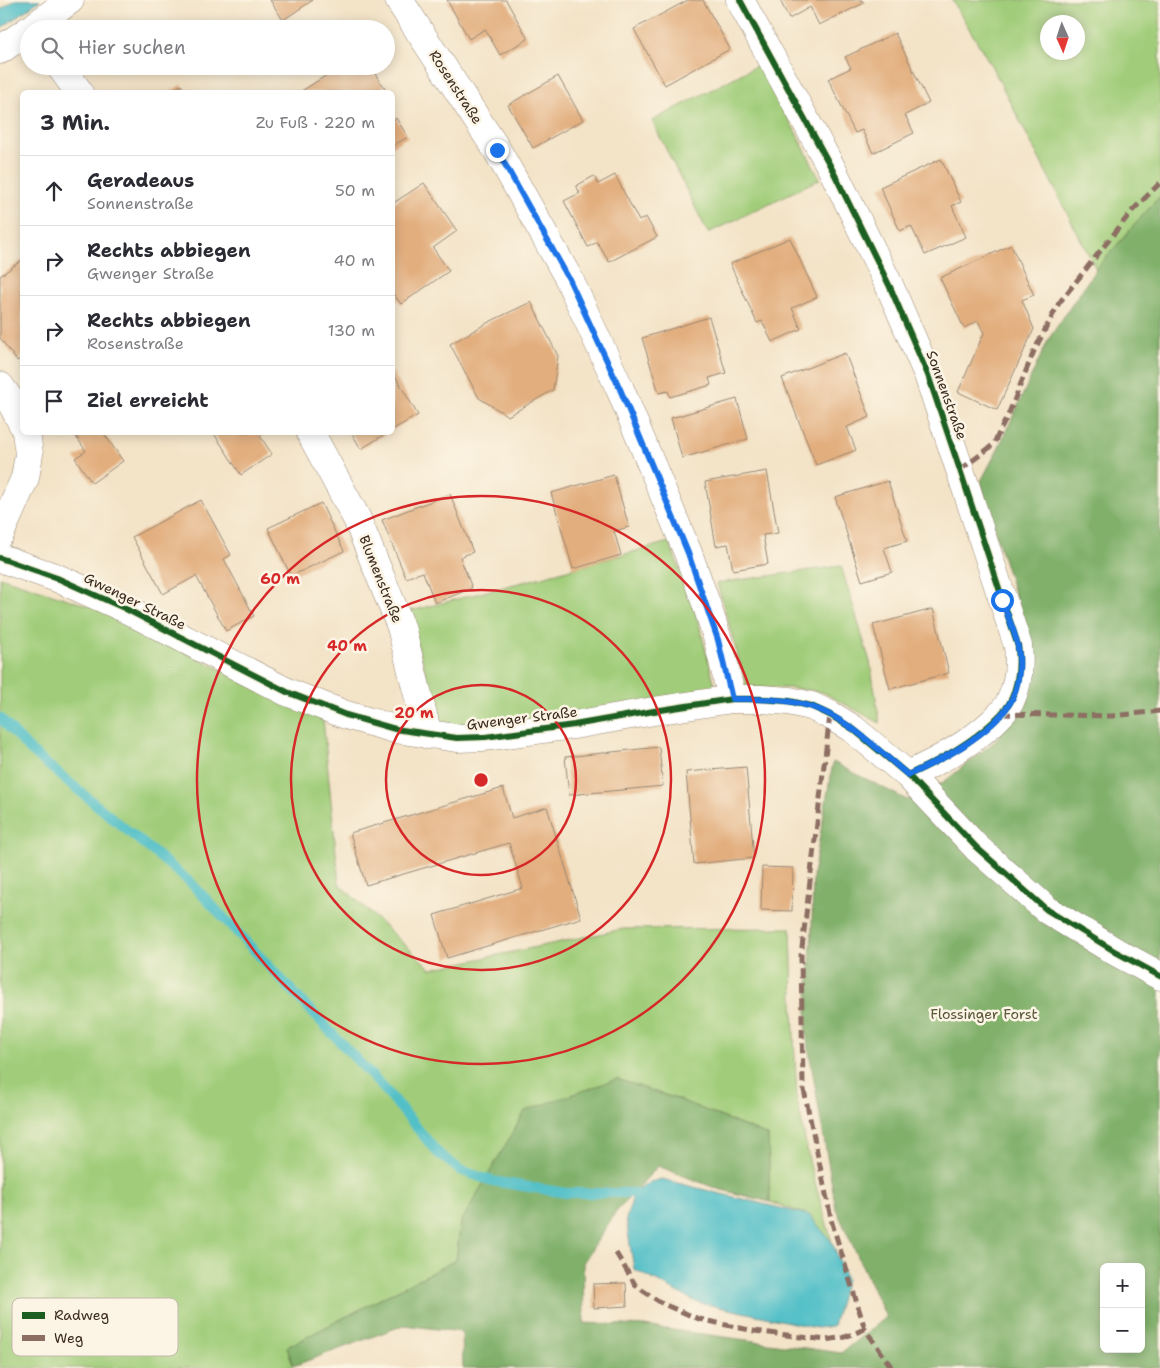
<!DOCTYPE html>
<html lang="de">
<head>
<meta charset="utf-8">
<style>
	:root { --surface:#fff; --page:#f7f7f7; --text:#2b2b33; --muted:#7c7c81; --line:#e1e1e2 }
	body { margin:0; font-family:"Shantell Sans",sans-serif; background:var(--page); color:var(--text) }
	.controls { position:absolute; right:15px; bottom:15px; display:grid; overflow:hidden; border-radius:8px; box-shadow:0 2px 12px #0003 }
	.controls button { width:45px; height:45px; display:grid; place-items:center; padding:0; border:0; border-bottom:1px solid var(--line); background:var(--surface); color:var(--text); font:25px sans-serif }
	.compass { position:absolute; left:1040px; top:15px; width:45px; height:45px; border-radius:50%; background:var(--surface); box-shadow:0 2px 12px #0003; rotate:177deg }
	.stop { position:absolute; width:15px; height:15px; margin:-11px; border:4px solid #1a73e8; border-radius:50%; background:#fff }
	.stop.end { background:#1a73e8; border-color:#fff; box-shadow:0 1px 5px #0008 }
	.list { margin:0; padding:0; list-style:none }
	h2 { display:flex; justify-content:space-between; align-items:center; height:65px; margin:0; padding:0 20px; font-size:21px }
	h2 small { font-size:16px; font-weight:400; color:var(--muted) }
	.list li { display:grid; grid-template-columns:32px 1fr auto; gap:15px; align-items:center; box-sizing:border-box; height:70px; padding:0 20px; border-top:1px solid var(--line) }
	.list b { display:block; font-size:19px; white-space:nowrap }
	.list p { margin:0; font-size:16px; white-space:nowrap; color:var(--muted) }
	.list em { font-size:16px; font-style:normal; color:var(--muted) }
	.icon { flex:none; width:28px; height:28px; fill:none; stroke:currentColor; stroke-width:2; stroke-linecap:round; stroke-linejoin:round }
	.map { position:relative; flex:none; width:1160px; height:1368px; overflow:hidden }
	.search { position:absolute; background:var(--surface); box-shadow:0 2px 12px #0003; left:20px; top:20px; width:375px; height:55px; display:flex; align-items:center; gap:12px; box-sizing:border-box; padding:0 18px; border-radius:28px; color:var(--muted); font-size:19px }
	.panel { position:absolute; background:var(--surface); box-shadow:0 2px 12px #0003; left:20px; top:90px; width:375px; height:345px; border-radius:8px }
	.map>svg:first-child { display:block }
	.green { fill:#a1cd7a; stroke:#6e7c4c; fill-rule:evenodd }
	.forest { fill:#80b06a; stroke:#5e6d44; fill-rule:evenodd }
	.water { fill:#52c0c8; stroke:#467573 }
	.lines { fill:none; stroke-linecap:round; stroke-linejoin:round }
	.stream { stroke:#52c0c8; stroke-width:10 }
	.building { fill:#e2ae7e }
	.minor-casing { stroke:#978672; stroke-width:29 }
	.minor { stroke:#fff; stroke-width:28 }
	.quiet { stroke:#8d6e63; stroke-width:5; stroke-dasharray:10 5; stroke-linecap:butt }
	.cycleway-casing { stroke:#fcf5e5; stroke-width:9 }
	.cycleway { stroke:#1b5e20; stroke-width:6 }
	.route { stroke:#1a73e8; stroke-width:6 }
	.ring { fill:none; stroke:#d62828; stroke-width:2.5 }
	.labels { text-anchor:middle; stroke-width:5; stroke-linejoin:round; paint-order:stroke }
	.street-label { font-size:14px; fill:#3b2a1e; stroke:#fcf5e5 }
	.park-label { font-size:14px; fill:#545335; stroke:#fcf5e5 }
	.key { fill:#fcf5e5; stroke:#c2b8a9; stroke-width:1 }
	.key-label { font-size:14px; fill:#3b2a1e }
	.centre { fill:#d62828; stroke:#fcf5e5; stroke-width:2.5 }
	.ring-label { font-size:15px; text-anchor:middle; font-weight:bold; fill:#d62828; stroke:#fcf5e5; stroke-width:5; stroke-linejoin:round; paint-order:stroke }
</style>
</head>
<body>
<div class="map">
<svg width="1160" height="1368" viewBox="0 0 1160 1368">
	<rect width="100%" height="100%" fill="#fcf5e5"/>
	<filter id="ink" filterUnits="userSpaceOnUse"><feTurbulence type="fractalNoise" baseFrequency=".02" numOctaves="2"/><feDisplacementMap in="SourceGraphic" scale="10" xChannelSelector="R" yChannelSelector="G"/><feConvolveMatrix kernelMatrix="1 2 1 2 8 2 1 2 1" color-interpolation-filters="sRGB"/></filter>
	<filter id="wash" filterUnits="userSpaceOnUse"><feTurbulence type="fractalNoise" baseFrequency=".0096" numOctaves="4" result="noise"/><feDisplacementMap in="SourceGraphic" scale="20" xChannelSelector="R" yChannelSelector="G"/><feGaussianBlur stdDeviation="1.12" result="paint"/><feColorMatrix in="noise" values="0 0 0 0 0 0 0 0 0 0 0 0 0 0 0 0 0 1.4 0 .05"/><feComposite in="paint" operator="in"/></filter>
	<g filter="url(#wash)">
		<rect width="100%" height="100%" fill="#f3e3c7"/>
		<path class="green" d="M952,0H1160V196L1096,269L991,65ZM1048,22H1078V52H1048Z
			M760,64L820,179L708,233L652,121Z
			M669,542L694,605L716,690L546,720L468,727L447,724L440,719L407,612L542,577Z
			M841,566L870,662L880,723L822,692L791,688H747L717,583Z
			M0,577L92,607L323,719L339,884L431,969L623,929L791,928L794,1037L797,1099L810,1165L832,1242L809,1215L770,1202L768,1136L680,1100L617,1079L461,1221L456,1260L287,1347L293,1366L286,1368H0Z"/>
		<path class="forest" d="M1160,196V1368H463L462,1332L404,1325L293,1366L287,1347L456,1260L461,1222L525,1111L617,1079L680,1100L768,1136L770,1202L718,1189L658,1166L616,1212L583,1263L584,1323L644,1326L841,1353L886,1317L836,1209L806,1033L812,928L813,875L833,762L907,800L944,782L994,742L1031,693L1032,670L1023,621L987,507L981,481L997,451L1048,340L1096,269ZM1104,1267H1141V1349H1104Z"/>
		<path class="water" d="M15,0H40L0,29V10Z
			M662,1179L717,1193L809,1215L832,1242L846,1279L833,1326L817,1328L696,1302L634,1269L626,1219L634,1193L650,1182Z"/>
		<g class="lines">
			<path class="stream" d="M0,718L31,751L191,883L387,1092L438,1153L460,1170L492,1181L566,1193H634"/>
		</g>
		<g id="blocks">
			<path class="building" d="M270,0H313L283,20Z
				M447,0H506L528,39L500,55L485,29L469,39Z
				M688,0H703L730,49L665,85L634,29Z
				M780,0H862L864,3L819,25L810,7L789,19Z
				M895,33L929,103L905,115L914,133L873,153L862,130L855,133L828,79L851,68L845,57Z
				M341,66H370L387,92H300Z
				M558,76L583,120L533,148L508,105Z
				M181,85L186,92H170Z
				M396,118L408,137L392,146V121Z
				M941,159L961,202L952,206L966,237L925,255L911,226L900,231L880,187Z
				M615,175L639,221L646,217L657,237L609,262L597,242L588,247L564,201L580,193L576,186L594,176L598,184Z
				M424,183L457,231L433,248L449,271L401,304L392,292V204Z
				M790,238L817,297L792,308L801,329L772,342L762,321L757,323L730,264Z
				M1011,245L1034,295L1022,300L1034,329L997,410L958,392L984,333L978,321L964,328L940,278Z
				M22,260V357L17,361L0,338V276Z
				M531,302L558,356L553,390L508,416L479,398L450,344L489,322Z
				M709,317L726,373L709,378L711,385L670,397L668,391L659,393L642,338Z
				M845,353L870,417L847,427L856,450L816,465L782,378Z
				M392,371L418,415L392,430Z
				M737,399L748,439L682,458L671,418Z
				M73,432H109L105,435L123,461L92,483L75,458L86,451Z
				M213,432H265L260,436L272,454L241,475Z
				M351,432H389L361,449Z
				M767,471L778,533L763,535L768,564L733,570L728,544L716,546L705,482Z
				M614,475L629,527L614,531L621,555L573,569L551,493Z
				M888,481L907,541L884,548L892,572L862,581L835,497Z
				M450,494L473,552L460,557L472,588L435,603L423,572L406,578L382,520Z
				M201,500L231,555L224,559L254,616L226,631L196,576L163,594L132,537Z
				M321,503L344,551L291,576L268,528Z
				M933,609L949,673L890,689L873,625Z
				M659,747L663,786L569,795L565,757Z
				M746,767L754,858L694,864L686,772Z
				M503,788L512,818L547,807L581,918L447,958L434,915L523,888L509,843L366,885L350,833Z
				M762,867L793,868L792,911L761,910Z
				M626,1283L627,1306L594,1308L593,1284Z"/>
		</g>
	</g>
	<g filter="url(#ink)">
		<use href="#blocks" fill-opacity="0" stroke="#978672" stroke-width="1"/>
		<g class="lines">
			<defs>
				<path id="minor" d="M399,0L497,150L569,279L620,389L688,553L707,606L718,640L732,699
					M740,0L832,169L890,287L928,375L960,470L1018,646C1020,665 1019,684 1010,702C1006,710 999,716 993,722C968,745 939,761 908,775
					M31,29L70,0
					M0,50L29,30
					M60,66L79,92
					M0,386L10,400L22,423
					M310,432L357,519L401,627L428,735
					M0,534L25,478L29,454L26,432
					M0,558L57,578L124,608L287,692L346,715L395,729L457,738L485,737L574,725L654,711L732,699H761L789,701L811,706L830,715L853,729L908,775L977,848L1047,910L1116,952L1160,976"/>
			</defs>
			<use href="#minor" class="minor-casing"/>
			<use href="#minor" class="minor"/>
			<path class="quiet" d="M960,470L993,445L1009,413L1034,351L1059,303L1132,211L1160,183
				M1001,714L1112,716L1160,711
				M830,715L801,956L803,1085L832,1223L865,1329L892,1368
				M616,1253L636,1286L663,1304L699,1319L754,1331L826,1340L845,1337L865,1329"/>
			<defs>
				<path id="cycleway" d="M740,0L832,169L890,287L928,375L960,470L1018,646C1020,665 1019,684 1010,702C1006,710 999,716 993,722C968,745 939,761 908,775
					M0,558L57,578L124,608L287,692L346,715L395,729L457,738L485,737L574,725L654,711L732,699H761L789,701L811,706L830,715L853,729L908,775L977,848L1047,910L1116,952L1160,976"/>
			</defs>
			<use href="#cycleway" class="cycleway-casing"/>
			<use href="#cycleway" class="cycleway"/>
		</g>
	</g>
	<g class="lines" filter="url(#ink)">
		<path class="route" d="M497,150L569,279L620,389L688,553L718,640L732,699C758,699 787,698 812,707C850,720 878,750 908,775C940,761 991,734 1010,703C1019,687 1021,665 1018,647C1015,631 1007,615 1002,600"/>
	</g>
	<g class="ring">
		<circle cx="481" cy="780" r="95"/>
		<circle cx="481" cy="780" r="190"/>
		<circle cx="481" cy="780" r="284"/>
	</g>
	<g class="labels">
		<g class="street-label">
			<text transform="translate(456 87) rotate(57)" y="5">Rosenstraße</text>
			<text transform="translate(947 395) rotate(70)" y="5">Sonnenstraße</text>
			<text transform="translate(381 579) rotate(68)" y="5">Blumenstraße</text>
			<text transform="translate(135 601) rotate(26)" y="5">Gwenger Straße</text>
			<text transform="translate(522 718) rotate(-7)" y="5">Gwenger Straße</text>
		</g>
		<g class="park-label">
			<text x="984" y="1019">Flossinger Forst</text>
		</g>
	</g>
	<rect x="12" y="1298" width="166" height="58" rx="8" class="key"/>
	<rect x="22" y="1312" width="23" height="7" fill="#1b5e20"/>
	<rect x="22" y="1335" width="23" height="6" fill="#8d6e63"/>
	<g class="key-label">
		<text x="54" y="1320">Radweg</text>
		<text x="54" y="1343">Weg</text>
	</g>
	<circle cx="481" cy="780" r="8" class="centre"/>
	<g class="ring-label">
		<text x="280" y="584">60 m</text>
		<text x="347" y="651">40 m</text>
		<text x="414" y="718">20 m</text>
	</g>
</svg>
<div class="controls">
<button>+</button>
<button>−</button>
</div>
<svg class="compass" viewBox="-18 -18 36 36"><path d="M0-13l5 13h-10z" fill="#e53935"/><path d="M0 13l5-13h-10z" fill="#7c7c81"/></svg>
<div class="stop" style="left:1002px;top:600px"></div>
<div class="stop end" style="left:497px;top:150px"></div>
<div class="search"><svg class="icon" aria-label="search" viewBox="0 0 24 24"><circle cx="10" cy="10" r="6"/><path d="M15 15l6 6"/></svg>Hier suchen</div>
<section class="panel">
<h2>3 Min.<small>Zu Fuß · 220 m</small></h2>
<ul class="list">
<li><svg class="icon" aria-label="ahead" viewBox="0 0 24 24"><path d="M12 20V5M6 11l6-6 6 6"/></svg><div><b>Geradeaus</b><p>Sonnenstraße</p></div><em>50 m</em></li>
<li><svg class="icon" aria-label="right" viewBox="0 0 24 24"><path d="M7 20v-9h11M14 6l5 5-5 5"/></svg><div><b>Rechts abbiegen</b><p>Gwenger Straße</p></div><em>40 m</em></li>
<li><svg class="icon" aria-label="right" viewBox="0 0 24 24"><path d="M7 20v-9h11M14 6l5 5-5 5"/></svg><div><b>Rechts abbiegen</b><p>Rosenstraße</p></div><em>130 m</em></li>
<li><svg class="icon" aria-label="arrive" viewBox="0 0 24 24"><path d="M6 21V4h12l-3 4 3 4H6"/></svg><div><b>Ziel erreicht</b></div></li>
</ul>
</section>
</div>
</body>
</html>
